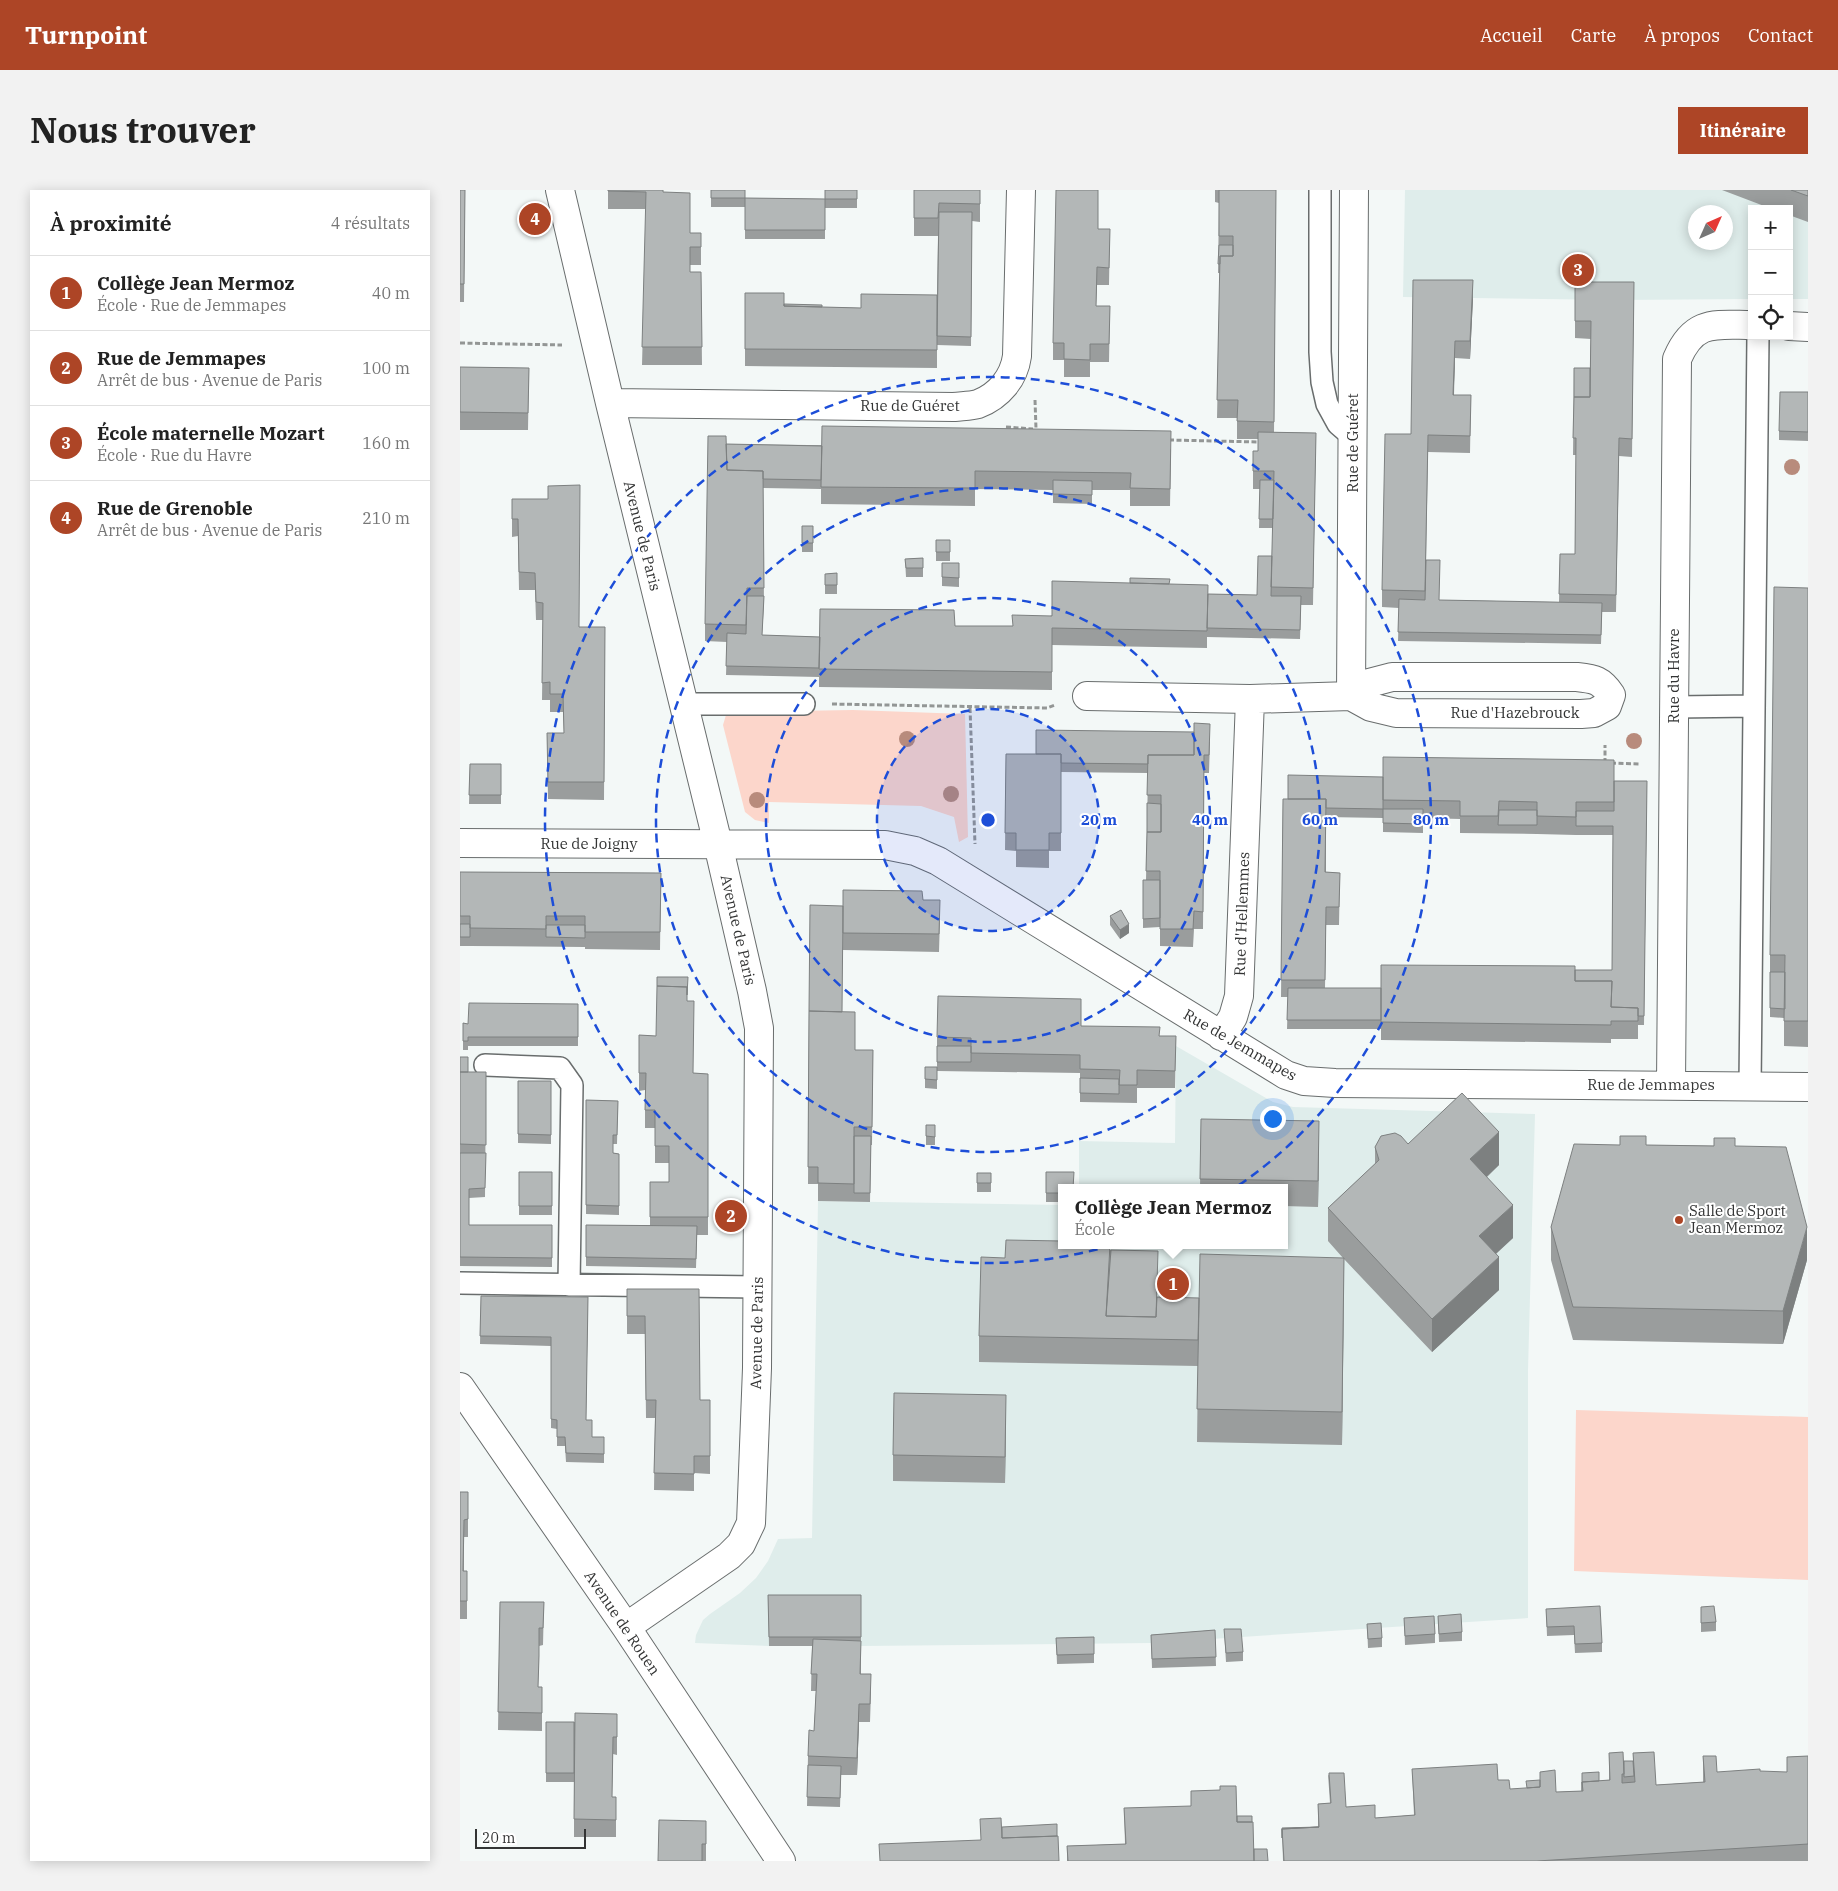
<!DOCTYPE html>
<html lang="fr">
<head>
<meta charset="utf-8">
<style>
	:root { --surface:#fff; --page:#f2f2f2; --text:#222; --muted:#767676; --line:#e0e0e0; --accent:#ad4526 }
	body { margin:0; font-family:"IBM Plex Serif",serif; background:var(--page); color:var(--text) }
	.controls { position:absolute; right:15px; top:15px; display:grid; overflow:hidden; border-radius:0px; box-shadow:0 2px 12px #0003 }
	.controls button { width:45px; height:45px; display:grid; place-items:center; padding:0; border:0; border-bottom:1px solid var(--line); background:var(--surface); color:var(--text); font:25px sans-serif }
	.compass { position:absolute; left:1228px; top:15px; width:45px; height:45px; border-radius:50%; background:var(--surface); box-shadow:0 2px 12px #0003; rotate:45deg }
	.scale { position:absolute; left:15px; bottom:12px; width:111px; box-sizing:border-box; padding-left:5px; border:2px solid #333434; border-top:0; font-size:14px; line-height:18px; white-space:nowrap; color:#333434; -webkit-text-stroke:4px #fff; paint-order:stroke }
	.you { position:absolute; left:812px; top:928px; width:18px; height:18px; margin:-12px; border:4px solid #fff; border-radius:50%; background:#1a73e8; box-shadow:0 0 0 8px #1a73e833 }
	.badge { display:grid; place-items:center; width:32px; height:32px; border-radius:50%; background:var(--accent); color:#fff; font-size:16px; font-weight:700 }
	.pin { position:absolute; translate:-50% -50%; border:2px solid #fff; box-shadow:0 1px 5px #0006 }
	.popup { position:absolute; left:598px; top:994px; width:230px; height:65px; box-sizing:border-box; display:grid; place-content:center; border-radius:0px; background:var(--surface); filter:drop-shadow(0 1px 4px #0005); font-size:16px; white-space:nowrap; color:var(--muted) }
	.popup b { font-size:19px; color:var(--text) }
	.popup::after { content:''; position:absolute; left:50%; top:100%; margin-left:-10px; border:10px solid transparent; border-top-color:var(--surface) }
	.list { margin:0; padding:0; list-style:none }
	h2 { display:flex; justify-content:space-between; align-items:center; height:65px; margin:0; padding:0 20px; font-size:21px }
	h2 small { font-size:16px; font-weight:400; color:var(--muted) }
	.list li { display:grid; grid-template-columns:32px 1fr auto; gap:15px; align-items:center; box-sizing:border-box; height:75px; padding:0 20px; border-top:1px solid var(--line) }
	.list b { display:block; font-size:19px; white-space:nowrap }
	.list p { margin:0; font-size:16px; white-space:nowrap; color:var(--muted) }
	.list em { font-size:16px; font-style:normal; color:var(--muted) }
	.icon { flex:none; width:28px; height:28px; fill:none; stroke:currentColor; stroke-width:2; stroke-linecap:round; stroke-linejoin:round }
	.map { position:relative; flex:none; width:1348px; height:1671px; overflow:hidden; border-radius:0px }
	header { display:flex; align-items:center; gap:30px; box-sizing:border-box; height:70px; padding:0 25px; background:var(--accent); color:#fff }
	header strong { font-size:24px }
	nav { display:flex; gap:28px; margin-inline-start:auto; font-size:18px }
	.intro { display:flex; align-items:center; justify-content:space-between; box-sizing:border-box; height:120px; padding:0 30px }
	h1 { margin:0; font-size:35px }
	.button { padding:12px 22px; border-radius:0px; background:var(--accent); color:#fff; font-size:18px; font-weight:700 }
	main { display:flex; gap:30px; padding:0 30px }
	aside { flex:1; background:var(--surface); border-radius:0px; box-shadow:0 2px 12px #0003 }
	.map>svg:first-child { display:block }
	.built { fill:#dfedeb; fill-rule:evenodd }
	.grass { fill:#fcd6cb }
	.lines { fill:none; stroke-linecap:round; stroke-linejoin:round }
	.lane-casing { stroke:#696d6d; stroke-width:24 }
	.street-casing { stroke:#696d6d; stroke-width:30 }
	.path { stroke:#939695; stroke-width:3; stroke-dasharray:5 2.5; stroke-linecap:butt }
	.lane { stroke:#fff; stroke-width:21 }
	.street { stroke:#fff; stroke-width:28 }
	.tree { fill:#b88b7c }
	.wall { fill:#9a9d9d; fill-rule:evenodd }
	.shaded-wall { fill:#7d8080 }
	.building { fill:#b3b7b7; stroke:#7d8080 }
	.ring { fill:none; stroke:#1d4ed8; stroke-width:2.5; stroke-dasharray:9 6 }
	.poi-dot { fill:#ad4526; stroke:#fff; stroke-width:2 }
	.labels { text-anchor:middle; stroke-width:4; stroke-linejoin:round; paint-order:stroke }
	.street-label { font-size:15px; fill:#333434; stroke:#fff }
	.poi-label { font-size:15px; fill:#333434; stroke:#fff; text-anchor:start }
	.centre { fill:#1d4ed8; stroke:#fff; stroke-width:2.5 }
	.ring-label { font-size:15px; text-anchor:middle; font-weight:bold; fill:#1d4ed8; stroke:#fff; stroke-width:4; stroke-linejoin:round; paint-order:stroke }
</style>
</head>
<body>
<header>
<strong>Turnpoint</strong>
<nav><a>Accueil</a><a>Carte</a><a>À propos</a><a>Contact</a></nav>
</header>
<div class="intro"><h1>Nous trouver</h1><a class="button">Itinéraire</a></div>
<main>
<aside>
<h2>À proximité<small>4 résultats</small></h2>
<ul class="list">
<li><span class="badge">1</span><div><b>Collège Jean Mermoz</b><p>École · Rue de Jemmapes</p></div><em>40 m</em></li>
<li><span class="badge">2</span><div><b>Rue de Jemmapes</b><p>Arrêt de bus · Avenue de Paris</p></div><em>100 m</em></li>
<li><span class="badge">3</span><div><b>École maternelle Mozart</b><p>École · Rue du Havre</p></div><em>160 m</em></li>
<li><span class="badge">4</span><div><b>Rue de Grenoble</b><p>Arrêt de bus · Avenue de Paris</p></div><em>210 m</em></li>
</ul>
</aside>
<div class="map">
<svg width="1348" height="1671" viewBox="0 0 1348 1671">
	<rect width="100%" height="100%" fill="#f3f8f7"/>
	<path class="built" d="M945,0H1348V109H1329V19H1292V109L1159,110L943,107ZM1236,22H1266V52H1236Z
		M716,856L813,912L833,917L1075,924L1068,1180V1428L691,1453L401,1456H309L235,1453L236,1445L243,1430L250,1424L280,1403L296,1388L308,1371L318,1349L352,1348L358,1011L602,1015V1055H824V998H619V951L715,953Z"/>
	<path class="grass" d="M393,520L505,524L508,647L499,652L494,627L461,616L309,612V633L295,630L285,622L263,535L266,525L276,522Z
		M1116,1220L1348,1227V1390L1114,1381Z"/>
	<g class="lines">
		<defs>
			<path id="lane" d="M860,0V162L862,192L867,214L878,234L893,247
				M223,514H344
				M1215,517L1294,516
				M25,875L100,878L112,895L109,1095
				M1290,896L1298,146
				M0,1093L298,1097"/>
			<path id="street" d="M100,0L150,213L258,654L292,801L299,838L297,1178L291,1333L281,1354L269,1366L166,1437
				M1329,136L1348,137
				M150,213L494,217C502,216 511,216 518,214C539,206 554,188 557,166L561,0
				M627,506L790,509L891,506L909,493L932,487H1117C1135,489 1141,490 1151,505L1147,516L1134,523L1121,524L936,523L911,517L891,506L894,0
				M0,653L425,655L455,661L478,671L826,885L844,891L875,893L1348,897
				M761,846L773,827L779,806L790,509
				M1211,895L1217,169C1234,129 1255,135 1292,135
				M0,1197L166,1437L321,1671"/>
		</defs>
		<use href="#lane" class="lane-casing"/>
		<use href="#street" class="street-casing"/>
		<path class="path" d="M0,153L102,155
			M575,210L576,239
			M546,237L573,239
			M709,250L800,252
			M372,514L587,518L595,515
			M510,518L515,654
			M1145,573V555
			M1151,573L1180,574"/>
		<use href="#lane" class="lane"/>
		<use href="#street" class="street"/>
	</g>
	<g class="tree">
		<circle cx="1332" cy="277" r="8"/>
		<circle cx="447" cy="549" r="8"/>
		<circle cx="1174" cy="551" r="8"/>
		<circle cx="491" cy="604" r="8"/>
		<circle cx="297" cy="610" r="8"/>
	</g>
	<path class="wall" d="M0,0H5L4,112H0Z
		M148,0L203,2L230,43H241V75H230V82H241L242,175H182L186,19H148Z
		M251,0L285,8L365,9L397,0V18H365V49H285V17H251Z
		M454,0H520V32L512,31L511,156L477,155V178L285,176V103L324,114L362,117L401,118L477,105L478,46H454Z
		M755,0H816L814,242L856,243L853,415H841L840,449L747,447V458L592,455V500L359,497V482V487L266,485L267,452L245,451V434L266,254L711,259L710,316H670V300H632V314L593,313V300L515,299V316L361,314V288V299L303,298L304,415L302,445L360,447L495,436H552L710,394L748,404L797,405L812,366L813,338H799L800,299H793V261H798V249H777V228H757L760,83H758L759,13L755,12Z
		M1262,0H1348V32L1329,25V19H1312Z
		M638,39H650L649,95H637L636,116H650L649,172H630V187H604V170H593V153Z
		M1115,92H1174L1172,267L1159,266L1156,422H1142L1141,454L938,451L939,418L922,417V400L951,244L1013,108L1010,169L995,168L994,205H1011L1010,263L968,262L966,370L979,410L1099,412L1100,364H1115L1116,265H1113L1114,178H1130L1131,149L1115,148Z
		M0,177L69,178L68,240H0Z
		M1348,202V251L1319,250V241Z
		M52,309L119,437H145L144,610L88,609L87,543H104L103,522H90V510H82L83,430H76L75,400H59L58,346L52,347Z
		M342,336H353V362H342Z
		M476,350H490V371H476Z
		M463,368V387H446L445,369Z
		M482,373H499V397L482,396Z
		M377,383V404H365V384Z
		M1348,398V857L1324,856V828L1310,827V765Z
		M750,552L749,583H744L743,739H734L733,757L700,756V737L683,738V690H686L688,583L601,582V661H589V678L556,677V661L545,660L546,564H576Z
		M10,574H41V614H9Z
		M1187,591L1184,835H1178V849H1151V853L921,850V839H827L828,807H821L823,609L1154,602ZM866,627L923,628V642L963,643V628L1000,629V643L1077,644V642V644L1116,645V643V645H1153L1152,780H1115L921,798H865L866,735H879L880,683L866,682Z
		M0,682L201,683L200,760L125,759V750V757L10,756V755V756H0Z
		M383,700L463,710L480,728L479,762L383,760Z
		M650,726L669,743L660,749L650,735Z
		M227,811L233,883L248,884V1045H237L236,1078L126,1076V1035H190V992H209V973H195V938H185V900L179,901V845L196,846Z
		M118,814V856H8V860H3V833L8,834Z
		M349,821L382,822L395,860H413L412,955H411L410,1012L358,1011V994H348Z
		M621,836L700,846H716L715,898H677V913L620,912V883L477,881V847Z
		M0,867L8,882H26L25,1007L9,1008V1035H92V1077L0,1076Z
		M465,877H477V899L465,898Z
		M58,891H91V954L58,953Z
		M126,910L158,911L157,954H153V963L159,964V1025L126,1024Z
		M741,929L859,957L858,1017L824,1016V998H740Z
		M466,935H475V955H466Z
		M948,954L1039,975L1027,987L1053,1048L1036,1064L1039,1100L972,1162L884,1069L882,1255L737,1252L738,1176L519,1172V1146L545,1068L651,1060L697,1107L739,1108L883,1068L868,1051V1018L915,974V957Z
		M1186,955L1275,956L1347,1070L1323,1154L1113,1150L1091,1070V1037Z
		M59,982H92V1025H59Z
		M586,982L602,998V1012H586Z
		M517,983H531V1002H517Z
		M167,1099H239L240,1210H250V1284L234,1283V1301L194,1300L195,1228H186L185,1144H167Z
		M21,1106L128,1107L126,1230L132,1247H144V1273L106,1272L105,1256H97V1239L91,1238V1156L20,1154Z
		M546,1231L545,1293L433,1291V1265Z
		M0,1302H8V1347H4V1381H7V1429H0Z
		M308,1405H401V1484L411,1502L410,1532H399L397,1585H381L380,1617L347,1616L348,1566L354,1541L356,1501H351L352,1456H309Z
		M40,1412H84L83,1455L79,1456L78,1497H82V1541L38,1540Z
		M1241,1417L1256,1432V1441L1241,1442Z
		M1086,1419L1142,1453V1462L1115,1463L1114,1445L1087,1446Z
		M978,1426L1002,1442V1451L979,1452Z
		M944,1428L975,1444V1453L945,1455Z
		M907,1434L922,1448V1457L908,1458Z
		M764,1439L783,1462V1471L766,1472Z
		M755,1440L756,1476L692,1478L691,1445Z
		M634,1447V1473L597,1474L596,1448Z
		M157,1524V1565L153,1564L152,1607H156V1647H114V1580V1592H86V1532H114Z
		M1149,1563L1164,1571H1173V1563L1196,1595L1243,1592V1566L1257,1582H1327V1567L1348,1566V1671H823L822,1638L858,1637V1614L870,1613L868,1584L886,1617L915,1628L954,1625L952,1579L1038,1590L1050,1599L1096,1602L1122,1601L1139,1591L1149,1590Z
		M664,1618L777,1626L794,1659L808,1671H607V1656L665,1654Z
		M246,1631V1671H198Z"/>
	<path class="shaded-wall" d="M1013,90V108L1010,169V151Z
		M995,151V168L993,223V205Z
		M669,734V743L660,749V740Z
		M859,931V957L858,1017V991Z
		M1039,942V975L1010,1002V969Z
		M1053,1015V1048L1019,1079V1046Z
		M1347,1037V1070L1323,1154V1121Z
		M1039,1067V1100L972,1162V1129Z
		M884,1068V1101L882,1255V1222Z
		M546,1205V1231L545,1293V1267Z
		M399,1514V1532L397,1585V1568Z"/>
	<path class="building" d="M0,0H5L4,94H0Z
		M148,0H203V2L230,3V43H241V57H230V82H241L242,157H182L186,2L148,1Z
		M251,0H285V8H251Z
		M365,0H397V9H365V40H285V8L365,9Z
		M454,0H520V14L479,13L478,28H454Z
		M596,0H638V39H650L649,78L637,77L636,116H650L649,154H630V170L604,169V153H593Z
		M759,0H816L814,232L777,231L778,210H757L760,66H773V46H759Z
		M1331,0H1348V6Z
		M479,22H512L511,147L477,146Z
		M759,55H773V66H760V74H758Z
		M953,90H1013L1010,151H995L993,205H1011L1010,246L968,245L965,401L922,400L925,244H951Z
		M1115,92H1174L1172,249L1159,248L1156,405L1099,404L1100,364H1115L1116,248H1113L1114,207H1130L1131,131H1115Z
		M285,103H324V116L401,118V104L477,105V160L285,159Z
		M324,114L362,115V117L324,116Z
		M0,177L69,178L68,223L0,222Z
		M1114,178H1130V207H1114Z
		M1320,202H1348V242L1319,241Z
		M362,236L711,241L710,299L670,298L671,283L515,281V298L361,297Z
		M798,242L856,243L853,398L811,397L814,281H793V261H798Z
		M248,246H266L267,280L303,281L304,398H287L286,435L245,434Z
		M266,254L362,256L361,290L303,289V281L267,280Z
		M593,290L632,291V305L593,304Z
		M800,290H814L813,329H799Z
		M120,295L119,437H145L144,592H88L87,543H104L103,504H90V492L82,493L83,413L76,412L75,383L59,382L58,329H52V309H88V296Z
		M342,336H353V353H342Z
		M476,350H490V362H476Z
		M798,366H812L811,406H841L840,440L747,438L748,404L797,405Z
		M463,368V378H446L445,369Z
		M966,370H980L979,410L1142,413L1141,445L938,442L939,409L965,410Z
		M482,373H499V388L482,387Z
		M377,383V395H365V384Z
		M670,388L710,389L709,394L670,393Z
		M592,391L748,395L747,441L592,438V482L359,479L360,419L494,420L495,436H553L552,425L592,426Z
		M1314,397L1348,398V831H1324L1325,765H1310Z
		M287,406H304L302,445L360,447L359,478L266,476L267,443L286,444Z
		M734,533L750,534L749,565H744L743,722L734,721L733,739H700V681H686L687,642H701V605H687L688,565H734Z
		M576,540L734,542V565H688V574L601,573V564H576Z
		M546,564H601V643H589V660H556V643H545Z
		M923,567L1154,570V612H1116V627L1077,626V612L1039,611L1038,626H1000V611L923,610Z
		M10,574H41V605H9Z
		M828,585L923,587V619L866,618V609H828Z
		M1154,591H1187L1184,826H1178V818L1151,817L1152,791H1115V780H1152L1153,636H1116V621H1154Z
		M823,609H866L865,682L880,683L879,717H866L865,790H821Z
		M687,613L701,614V642H687Z
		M923,619H963V634L923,633Z
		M1039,620H1077V635H1038Z
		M0,682L201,683L200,742H125V726H86V739L10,738V726H0Z
		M683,690H700V728L683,729Z
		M383,700L462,701L463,710H480L479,744L383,743Z
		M350,715L383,716L382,822L349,821Z
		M661,720L669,734L660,740L650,726Z
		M0,734H10V747H0Z
		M86,735H125V748L86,747Z
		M921,775L1115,776V791H1152L1151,817L1178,818V831H1151V835L921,832Z
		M1310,782H1325V819L1310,818Z
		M197,787H228L227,805V797L197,796Z
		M197,796L227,797V811H234L233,883L248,884V1027H190V992H209V956H195V920H185L186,883H179V845L196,846Z
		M828,798H921V830H827Z
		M478,806L621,809V836L700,837L699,846H716L715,881L677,880V895H659L660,880L620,879V865L511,863V848L477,847Z
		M9,813L118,814V847H8V851H3V833L8,834Z
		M349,821L395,822V860H413L412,937H394V994L358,993V977H348Z
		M477,856H511V872H477Z
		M0,867H8V882H0Z
		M465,877H477V890L465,889Z
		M0,882H26V955L0,954Z
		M620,888L659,889V904L620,903Z
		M58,891H91V945L58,944Z
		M1002,903L1039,942L1010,969L1053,1015L1019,1046L1039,1067L972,1129L868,1018L919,970L915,957L921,946L935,943L941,946L948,954Z
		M126,910L158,911L157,945H153V963L159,964V1016L126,1015Z
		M741,929L859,931L858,991L740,989Z
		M466,935H475V947L466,946Z
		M394,946H411L410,1003H394Z
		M1160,946H1186V955L1254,956V948H1275V956L1326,957L1347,1037L1323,1121L1113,1117L1091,1037L1114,954L1160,955Z
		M0,963H26L25,998L9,999V1035H92V1068L0,1067Z
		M59,982H92V1016H59Z
		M586,982H614L613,998H602V1003H586Z
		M517,983H531V993H517Z
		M126,1035L237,1036L236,1069L126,1067Z
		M546,1050L602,1051V1055H650L646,1126L696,1127L697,1107L739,1108L738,1150L519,1146L521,1067L545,1068Z
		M651,1060L698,1061L696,1127L646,1126Z
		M740,1064L884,1068L882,1222L737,1219Z
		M167,1099H239L240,1210H250V1266H234V1284L194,1283L196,1210H186L185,1126H167Z
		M21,1106L128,1107L126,1230H132V1247H144V1264L106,1263L105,1247H97V1230L91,1229V1147L20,1146Z
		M434,1203L546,1205L545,1267L433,1265Z
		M0,1302H8V1329L4,1330L3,1381H7V1411H0Z
		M308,1405H401V1447H309Z
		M40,1412H84L83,1438H79V1466L78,1497H82V1523L38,1522Z
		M1140,1416L1142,1453L1115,1454L1114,1436L1087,1437L1086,1419Z
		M1254,1416L1256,1432L1241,1433V1417Z
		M1001,1424L1002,1442L979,1444L978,1426Z
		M974,1426L975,1444L945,1446L944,1428Z
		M921,1433L922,1448L908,1449L907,1434Z
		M764,1439H781L783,1462L766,1463Z
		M755,1440L756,1467L692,1469L691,1445Z
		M634,1447V1464L597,1465L596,1448Z
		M353,1449L401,1451L400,1484H411L410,1514H399L397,1568L348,1566L349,1540L354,1541L357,1484H351Z
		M115,1523L157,1524V1547H153L152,1607H156V1630L114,1629Z
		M86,1532H114V1583H86Z
		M1163,1562L1164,1584H1162V1593L1175,1592L1173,1563L1194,1562L1196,1595L1245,1592L1243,1566H1256L1257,1582L1300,1579V1581L1327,1582V1567L1348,1566V1654L1077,1671H824L822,1639L859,1637L858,1614L871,1613L869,1583H884L886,1617L915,1615V1628L955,1625L952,1579L1037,1574L1038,1590H1049L1050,1599L1080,1597V1582L1095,1580L1096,1602L1123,1601L1122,1592L1150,1590L1149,1563Z
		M1164,1571H1173L1174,1586L1164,1587Z
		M348,1575L381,1576L380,1608L347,1607Z
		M1139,1582V1591L1122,1592V1601V1583Z
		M1080,1590V1597L1067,1598L1066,1591Z
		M760,1596H776L777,1632H793L794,1671H608L607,1656L666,1654L664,1618L731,1616V1601L760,1600Z
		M777,1626H792V1632H777Z
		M541,1628L542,1648L598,1646L599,1671H420L419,1654L521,1650L520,1629Z
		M199,1630L246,1631V1654H242V1671H198Z
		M597,1634V1646L542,1648V1637Z
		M859,1637L822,1639V1648V1638Z
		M794,1659H807L808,1671H794Z"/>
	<circle cx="528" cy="630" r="111" fill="#1d4ed8" fill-opacity=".12"/>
	<g class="ring">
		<circle cx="528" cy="630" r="111"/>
		<circle cx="528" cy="630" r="222"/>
		<circle cx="528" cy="630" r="332"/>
		<circle cx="528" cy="630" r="443"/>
	</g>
	<circle class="poi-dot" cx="1219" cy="1030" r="5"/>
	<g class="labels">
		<g class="street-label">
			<text x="450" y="221">Rue de Guéret</text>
			<text transform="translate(893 253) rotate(-90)" y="5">Rue de Guéret</text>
			<text transform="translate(182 346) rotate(76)" y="5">Avenue de Paris</text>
			<text transform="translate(1214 486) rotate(-90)" y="5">Rue du Havre</text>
			<text x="1055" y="528">Rue d'Hazebrouck</text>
			<text x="129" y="659">Rue de Joigny</text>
			<text transform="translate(782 724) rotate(-88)" y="5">Rue d'Hellemmes</text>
			<text transform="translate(278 740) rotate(77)" y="5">Avenue de Paris</text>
			<text transform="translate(780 855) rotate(30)" y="5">Rue de Jemmapes</text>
			<text x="1191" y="900">Rue de Jemmapes</text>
			<text transform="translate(297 1143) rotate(-89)" y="5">Avenue de Paris</text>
			<text transform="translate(162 1433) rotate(56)" y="5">Avenue de Rouen</text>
		</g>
		<g class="poi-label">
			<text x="1229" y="1026">Salle de Sport<tspan x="1229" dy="17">Jean Mermoz</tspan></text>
		</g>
	</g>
	<circle cx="528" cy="630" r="8" class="centre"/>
	<g class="ring-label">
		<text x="639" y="635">20 m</text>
		<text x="750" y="635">40 m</text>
		<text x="860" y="635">60 m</text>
		<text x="971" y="635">80 m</text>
	</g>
</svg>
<div class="controls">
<button>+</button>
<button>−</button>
<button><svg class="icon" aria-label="locate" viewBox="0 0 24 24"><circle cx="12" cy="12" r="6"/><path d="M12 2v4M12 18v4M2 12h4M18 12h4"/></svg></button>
</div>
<svg class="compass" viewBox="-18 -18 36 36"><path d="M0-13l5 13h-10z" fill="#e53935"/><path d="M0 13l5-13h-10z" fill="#767676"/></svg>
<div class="scale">20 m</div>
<div class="you"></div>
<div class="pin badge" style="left:713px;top:1094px">1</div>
<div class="popup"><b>Collège Jean Mermoz</b>École</div>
<div class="pin badge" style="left:271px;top:1026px">2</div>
<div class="pin badge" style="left:1118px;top:80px">3</div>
<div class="pin badge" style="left:75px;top:29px">4</div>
</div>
</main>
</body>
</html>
